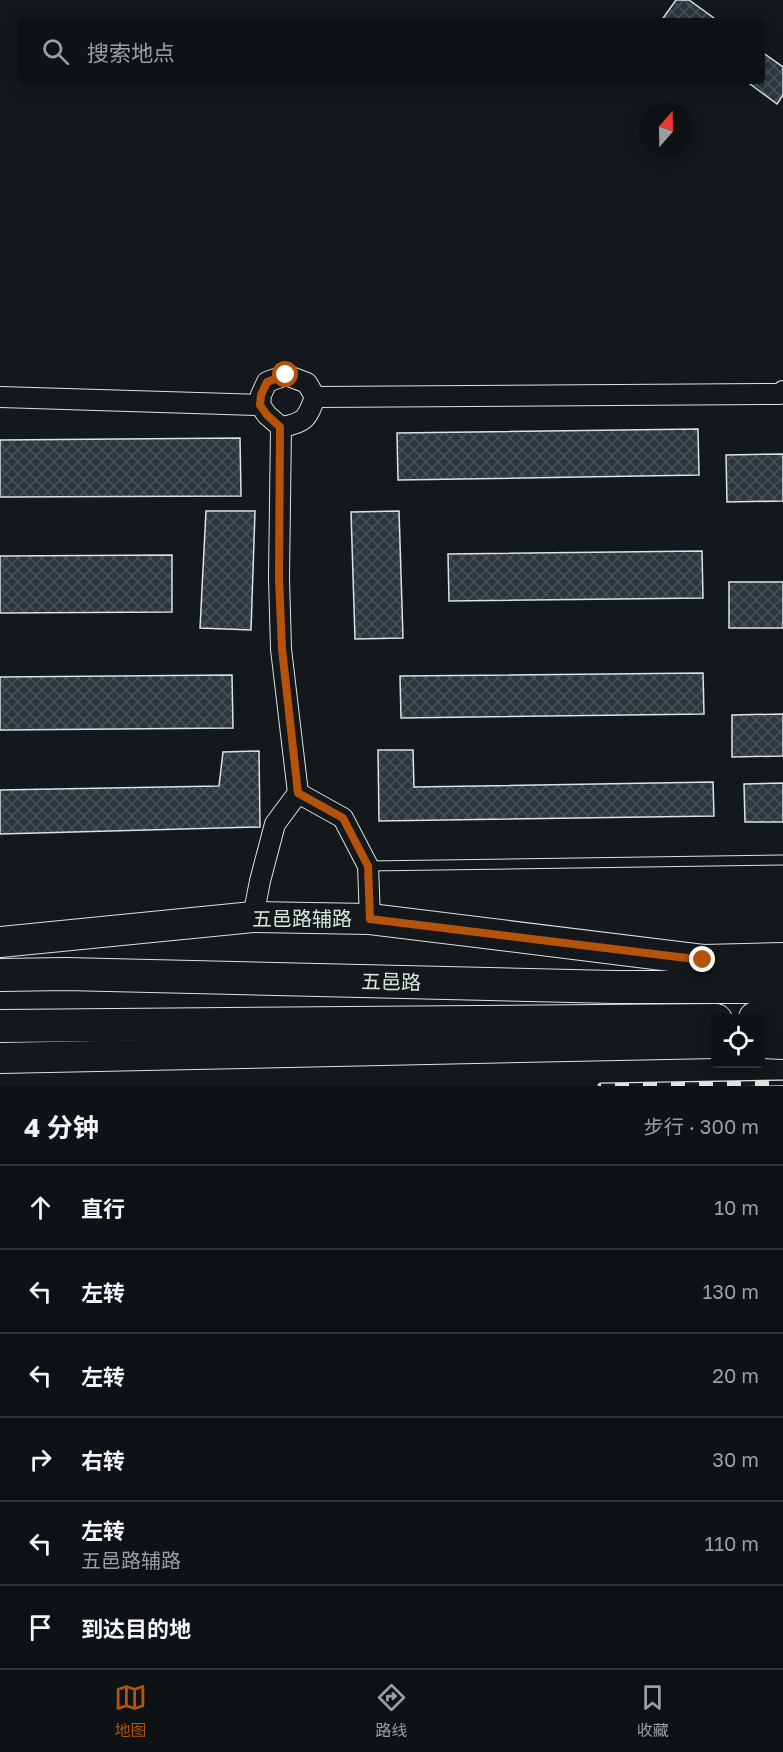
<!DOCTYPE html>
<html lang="zh">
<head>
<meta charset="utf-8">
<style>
	:root { --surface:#0f1215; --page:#181b1e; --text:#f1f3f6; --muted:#9b9ea0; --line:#2f3234; --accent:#b45309 }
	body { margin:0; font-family:"Golos Text","Noto Sans SC",sans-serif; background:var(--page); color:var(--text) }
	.controls { position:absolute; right:18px; bottom:18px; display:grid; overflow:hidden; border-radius:6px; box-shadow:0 3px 15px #0003 }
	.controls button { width:54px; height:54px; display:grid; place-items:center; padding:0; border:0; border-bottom:2px solid var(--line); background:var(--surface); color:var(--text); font:30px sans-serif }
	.compass { position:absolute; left:639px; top:102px; width:54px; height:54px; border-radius:50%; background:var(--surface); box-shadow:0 3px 15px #0003; rotate:20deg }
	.stop { position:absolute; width:18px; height:18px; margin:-14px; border:4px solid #b45309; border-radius:50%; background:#fff }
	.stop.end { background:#b45309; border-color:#fff; box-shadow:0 2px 6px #0008 }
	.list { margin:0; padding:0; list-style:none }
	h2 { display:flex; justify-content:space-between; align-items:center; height:78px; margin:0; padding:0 24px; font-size:26px }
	h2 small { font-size:20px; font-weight:400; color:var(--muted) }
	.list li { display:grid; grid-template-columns:39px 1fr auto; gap:18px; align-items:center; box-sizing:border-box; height:84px; padding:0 24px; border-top:2px solid var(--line) }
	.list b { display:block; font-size:22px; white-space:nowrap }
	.list p { margin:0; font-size:20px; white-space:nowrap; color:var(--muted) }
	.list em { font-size:20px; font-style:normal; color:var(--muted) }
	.icon { flex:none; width:33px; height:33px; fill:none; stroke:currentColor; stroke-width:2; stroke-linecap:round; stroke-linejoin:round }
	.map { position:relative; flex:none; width:783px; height:1086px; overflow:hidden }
	.search { position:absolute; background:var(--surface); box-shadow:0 3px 15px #0003; left:18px; right:18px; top:18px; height:66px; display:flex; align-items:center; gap:15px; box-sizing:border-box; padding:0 21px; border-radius:6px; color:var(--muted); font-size:22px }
	.sheet { height:582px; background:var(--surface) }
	nav { display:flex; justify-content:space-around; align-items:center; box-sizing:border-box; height:84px; border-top:2px solid var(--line); background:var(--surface); font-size:16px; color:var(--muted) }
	nav a { display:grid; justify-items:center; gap:3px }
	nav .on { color:var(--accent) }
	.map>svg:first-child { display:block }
	.building { fill:url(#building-cross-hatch); stroke:#d8e6dc; stroke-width:1.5 }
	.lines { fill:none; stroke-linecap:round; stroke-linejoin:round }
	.service-casing { stroke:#d8e6dc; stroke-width:11 }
	.minor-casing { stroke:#d8e6dc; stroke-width:22 }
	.primary-casing { stroke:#d8e6dc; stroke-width:32 }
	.trunk-casing { stroke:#d8e6dc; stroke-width:34 }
	.service { stroke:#14181c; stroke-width:9 }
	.minor { stroke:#14181c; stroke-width:20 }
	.primary { stroke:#14181c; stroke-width:30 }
	.trunk { stroke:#14181c; stroke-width:32 }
	.rail-casing { stroke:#d8e6dc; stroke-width:7 }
	.rail { stroke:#14181c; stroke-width:4.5; stroke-dasharray:14; stroke-linecap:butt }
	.route { stroke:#b45309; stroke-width:8 }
	.labels { text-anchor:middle; stroke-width:4.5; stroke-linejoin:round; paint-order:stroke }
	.street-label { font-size:20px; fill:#d8e6dc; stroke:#14181c }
</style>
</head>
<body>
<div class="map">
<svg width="783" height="1086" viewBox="0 0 783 1086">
	<defs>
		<pattern id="building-cross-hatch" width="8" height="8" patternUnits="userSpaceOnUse" patternTransform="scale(1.5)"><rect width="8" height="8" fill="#2c363c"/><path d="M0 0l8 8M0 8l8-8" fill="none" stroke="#4a5358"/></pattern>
	</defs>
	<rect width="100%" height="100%" fill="#14181c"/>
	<path class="building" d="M676,0H689L718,21H661Z
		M762,52L783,67V95L777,104L746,81H762Z
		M698,429L699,475L398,480L397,433Z
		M240,438L241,496L0,497V440Z
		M783,454V501L727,502L726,455Z
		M206,511H255L251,630L200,628Z
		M399,511L403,638L355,639L351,512Z
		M702,551L703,598L449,601L448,554Z
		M172,555V612L0,613V556Z
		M729,582H783V628H729Z
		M703,673L704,714L401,718L400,676Z
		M232,675L233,728L0,730V677Z
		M783,714V756L732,757V715Z
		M378,750H413L414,787L713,782L714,816L379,821Z
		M259,751L260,827L0,834V790L219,786L223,752Z
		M783,783V822H745L744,784Z"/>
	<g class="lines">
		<defs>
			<path id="service" d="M368,866L783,860"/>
			<path id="minor" d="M286,375L307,383L315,397C307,419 305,423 281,427L267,415L260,405L261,395L267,382Z
				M0,397L260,405
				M315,397L780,394L783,391
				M298,793L343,818L368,866L370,919
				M253,917L260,881L275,824L298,793L281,649L279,578L281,427"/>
			<path id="primary" d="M0,942L253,917L370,919L703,960L783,958
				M760,1043L783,1044
				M0,1058L716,1043"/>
			<path id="trunk" d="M0,975L66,974L614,987H783
				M755,1018H783
				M0,1026L716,1020"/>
		</defs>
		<use href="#service" class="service-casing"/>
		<use href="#minor" class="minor-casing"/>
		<use href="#primary" class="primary-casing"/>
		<use href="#trunk" class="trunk-casing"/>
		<use href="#service" class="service"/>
		<use href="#minor" class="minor"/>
		<use href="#primary" class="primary"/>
		<use href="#trunk" class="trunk"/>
		<defs>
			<path id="rail" d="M601,1086L783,1083"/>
		</defs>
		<use href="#rail" class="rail-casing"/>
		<use href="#rail" class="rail"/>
	</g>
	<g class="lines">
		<path class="route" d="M286,375L267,382L261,395L260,405L267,415L280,427L279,578L282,649L298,793L343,818L368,866L370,919L703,960"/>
	</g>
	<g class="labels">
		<g class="street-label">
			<text x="302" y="926">五邑路辅路</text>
			<text transform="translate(391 982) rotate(1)" y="7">五邑路</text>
		</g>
	</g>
</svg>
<div class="controls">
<button><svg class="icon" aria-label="locate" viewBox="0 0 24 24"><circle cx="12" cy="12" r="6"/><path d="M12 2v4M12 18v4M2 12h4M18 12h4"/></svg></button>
</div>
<svg class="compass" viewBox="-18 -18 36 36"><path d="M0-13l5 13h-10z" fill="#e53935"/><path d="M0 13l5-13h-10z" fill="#9b9ea0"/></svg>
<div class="stop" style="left:286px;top:375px"></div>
<div class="stop end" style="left:703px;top:960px"></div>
<div class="search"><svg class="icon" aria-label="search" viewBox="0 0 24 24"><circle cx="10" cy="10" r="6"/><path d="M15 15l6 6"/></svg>搜索地点</div>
</div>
<section class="sheet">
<h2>4 分钟<small>步行 · 300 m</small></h2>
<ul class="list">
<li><svg class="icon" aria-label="ahead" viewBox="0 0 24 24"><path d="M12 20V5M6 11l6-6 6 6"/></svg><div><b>直行</b></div><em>10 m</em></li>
<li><svg class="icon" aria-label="left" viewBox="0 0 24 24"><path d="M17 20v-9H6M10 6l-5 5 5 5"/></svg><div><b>左转</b></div><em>130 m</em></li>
<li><svg class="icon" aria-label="left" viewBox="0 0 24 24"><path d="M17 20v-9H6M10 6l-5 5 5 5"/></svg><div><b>左转</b></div><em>20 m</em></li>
<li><svg class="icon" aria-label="right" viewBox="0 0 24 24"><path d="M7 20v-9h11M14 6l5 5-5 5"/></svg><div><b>右转</b></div><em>30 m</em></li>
<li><svg class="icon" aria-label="left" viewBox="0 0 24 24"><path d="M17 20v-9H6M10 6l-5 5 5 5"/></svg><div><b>左转</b><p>五邑路辅路</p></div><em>110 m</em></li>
<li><svg class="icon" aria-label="arrive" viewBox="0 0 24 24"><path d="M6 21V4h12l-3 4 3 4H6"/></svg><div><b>到达目的地</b></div></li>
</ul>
</section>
<nav>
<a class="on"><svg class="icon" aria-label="map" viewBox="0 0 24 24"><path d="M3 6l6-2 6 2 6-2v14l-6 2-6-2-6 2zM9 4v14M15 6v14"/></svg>地图</a>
<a><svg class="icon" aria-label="directions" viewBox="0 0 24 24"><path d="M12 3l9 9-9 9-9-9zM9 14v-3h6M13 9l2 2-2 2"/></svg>路线</a>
<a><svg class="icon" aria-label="saved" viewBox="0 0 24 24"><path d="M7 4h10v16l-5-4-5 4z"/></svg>收藏</a>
</nav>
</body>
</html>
